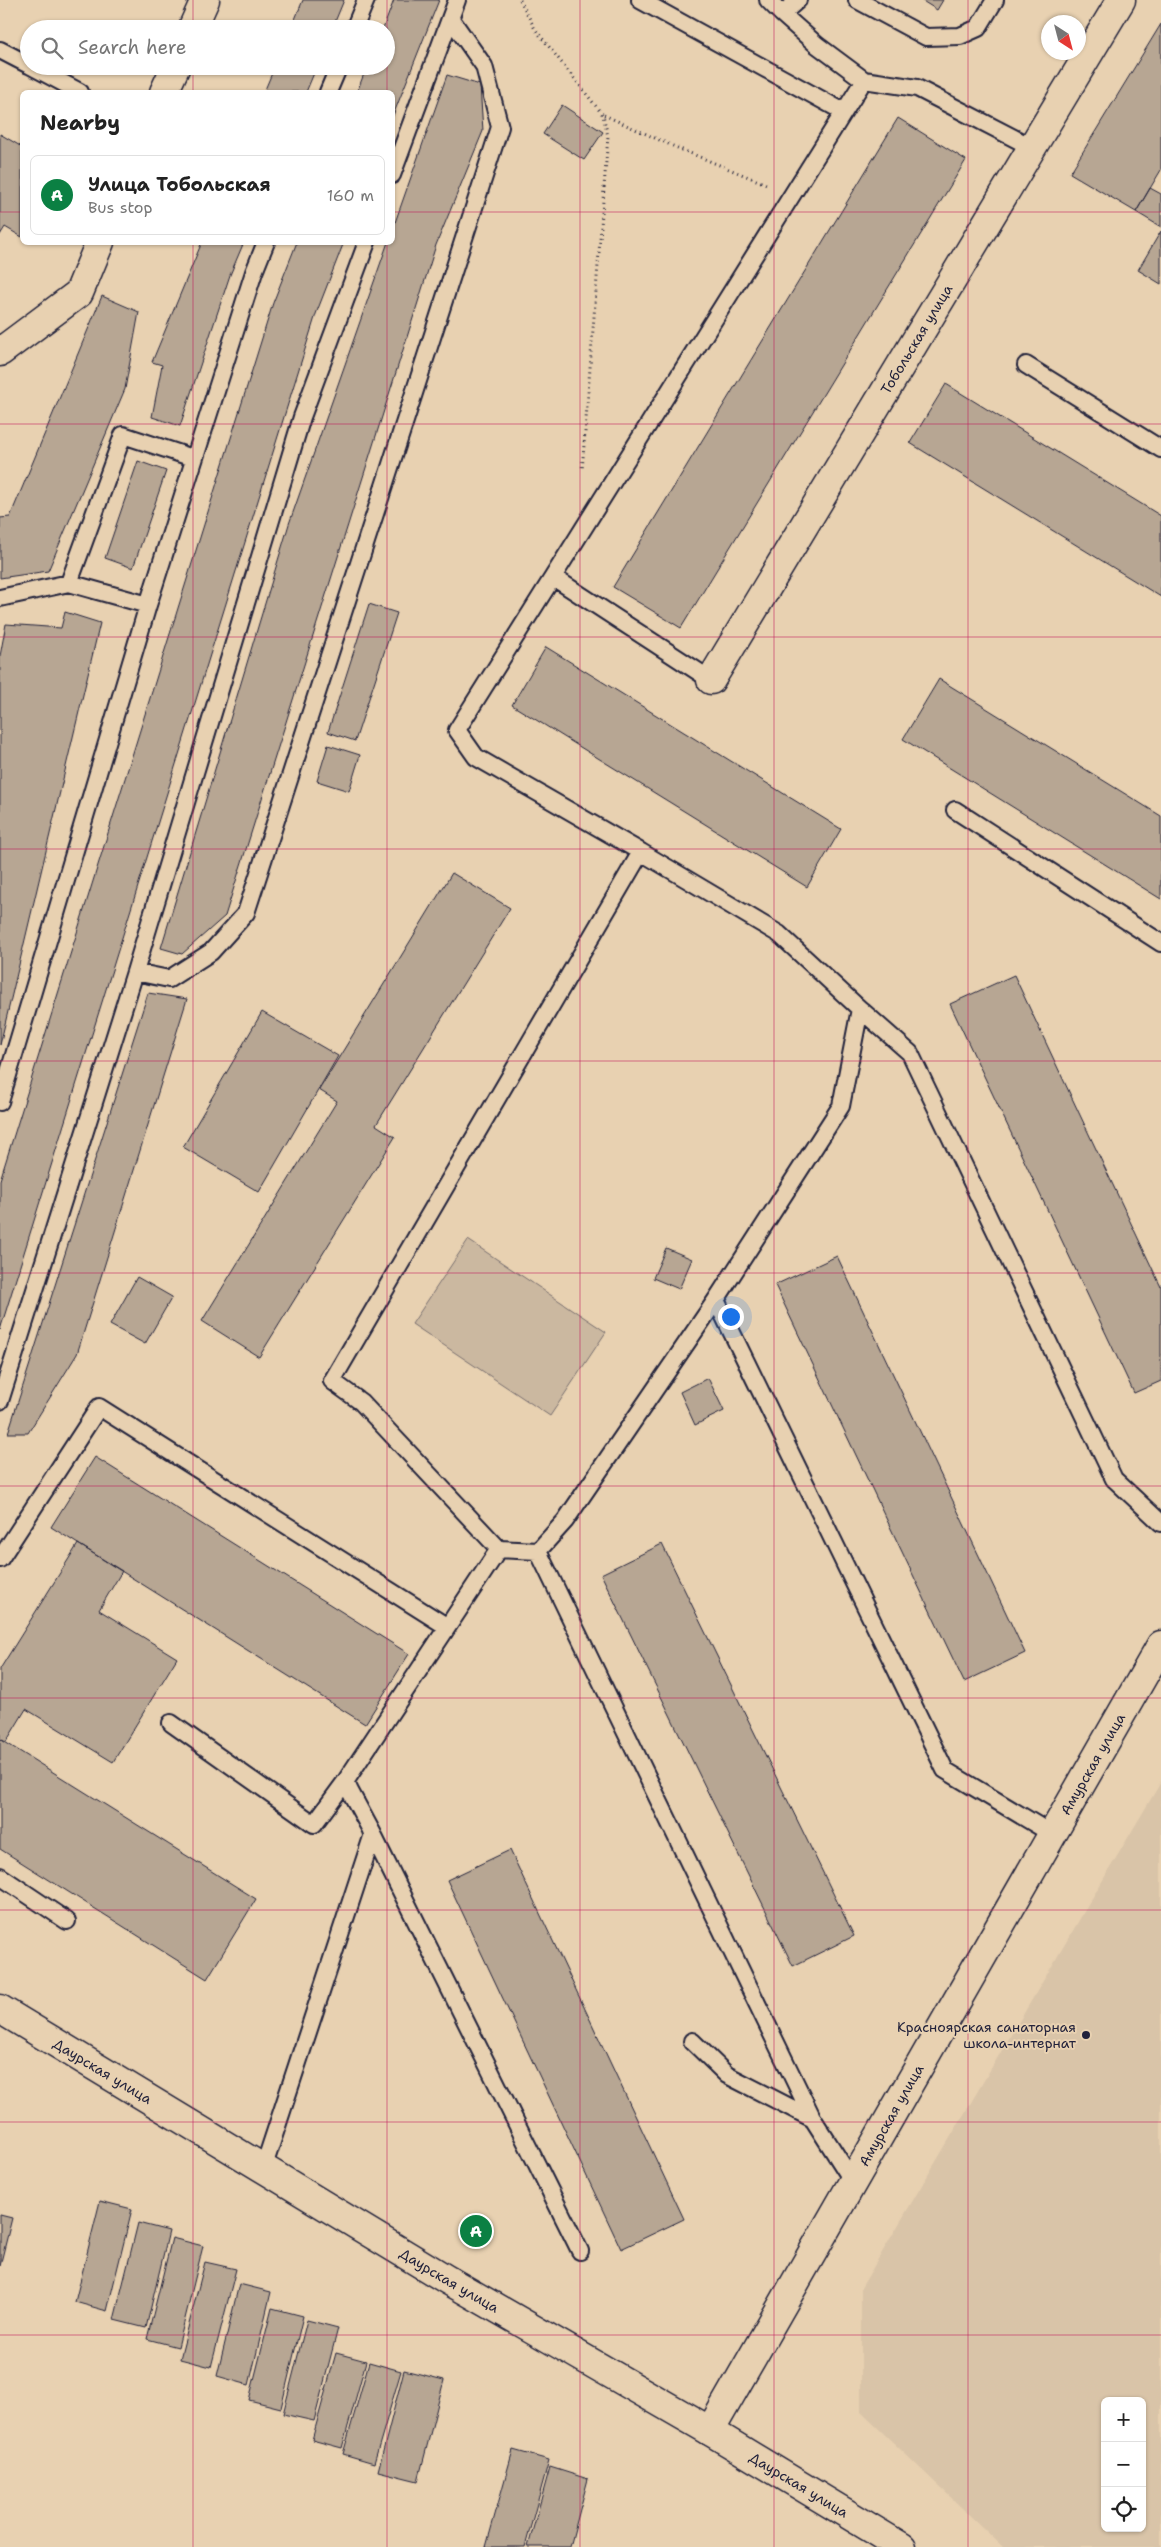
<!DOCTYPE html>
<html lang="en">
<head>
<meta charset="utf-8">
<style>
	:root { --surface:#fff; --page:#f2f2f2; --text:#222; --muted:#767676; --line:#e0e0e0; --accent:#0b8043 }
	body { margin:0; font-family:"Shantell Sans",sans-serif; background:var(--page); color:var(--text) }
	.controls { position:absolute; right:15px; bottom:15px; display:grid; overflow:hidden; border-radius:8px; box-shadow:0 1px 4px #0004 }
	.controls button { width:45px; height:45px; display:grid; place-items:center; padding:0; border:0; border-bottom:1px solid var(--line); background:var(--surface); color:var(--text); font:25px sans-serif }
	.compass { position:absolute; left:1041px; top:15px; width:45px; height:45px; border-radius:50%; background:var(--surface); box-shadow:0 1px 4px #0004; rotate:144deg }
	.you { position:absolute; left:730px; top:1316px; width:18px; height:18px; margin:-12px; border:4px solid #fff; border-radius:50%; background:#1a73e8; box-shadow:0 0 0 8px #1a73e833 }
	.badge { display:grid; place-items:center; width:32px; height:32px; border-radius:50%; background:var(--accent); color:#fff; font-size:16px; font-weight:700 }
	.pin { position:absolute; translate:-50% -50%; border:2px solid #fff; box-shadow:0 1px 5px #0006 }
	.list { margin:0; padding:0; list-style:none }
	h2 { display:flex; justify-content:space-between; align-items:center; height:65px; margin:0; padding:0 20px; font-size:21px }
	h2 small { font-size:16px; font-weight:400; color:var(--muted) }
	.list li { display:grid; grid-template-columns:32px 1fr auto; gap:15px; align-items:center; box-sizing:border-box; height:80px; margin:0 10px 10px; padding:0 10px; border:1px solid var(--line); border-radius:8px }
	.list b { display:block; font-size:19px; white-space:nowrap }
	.list p { margin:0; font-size:16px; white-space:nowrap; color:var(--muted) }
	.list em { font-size:16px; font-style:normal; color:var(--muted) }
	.icon { flex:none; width:28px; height:28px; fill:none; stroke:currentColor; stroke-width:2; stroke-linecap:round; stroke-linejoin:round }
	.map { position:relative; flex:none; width:1161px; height:2547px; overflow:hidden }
	.search { position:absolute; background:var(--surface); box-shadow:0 1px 4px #0004; left:20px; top:20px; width:375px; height:55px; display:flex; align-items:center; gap:12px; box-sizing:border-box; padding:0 18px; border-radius:28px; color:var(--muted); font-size:19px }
	.panel { position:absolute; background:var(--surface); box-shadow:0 1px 4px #0004; left:20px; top:90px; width:375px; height:155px; border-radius:8px }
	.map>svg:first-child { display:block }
	.built { fill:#d9c4a8; fill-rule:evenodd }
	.green { fill:#cbb8a0; stroke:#766d6e }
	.building { fill:#b7a693; stroke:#22223b }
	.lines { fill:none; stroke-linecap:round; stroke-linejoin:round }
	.lane-casing { stroke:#22223b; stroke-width:20 }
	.street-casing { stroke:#22223b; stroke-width:31 }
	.secondary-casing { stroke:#22223b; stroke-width:31 }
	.path { stroke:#22223b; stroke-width:3; stroke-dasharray:1 4; stroke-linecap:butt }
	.lane { stroke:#e8d1b1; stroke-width:16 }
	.street { stroke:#e8d1b1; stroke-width:28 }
	.secondary { stroke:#e8d1b1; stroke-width:28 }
	.grid { fill:none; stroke:#c2185b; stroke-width:1; stroke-opacity:0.55 }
	.poi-dot { fill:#22223b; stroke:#e8d1b1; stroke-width:2 }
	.labels { text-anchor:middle; stroke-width:4; stroke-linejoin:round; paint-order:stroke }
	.street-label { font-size:14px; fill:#22223b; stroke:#e8d1b1 }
	.poi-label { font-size:14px; fill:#22223b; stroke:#e8d1b1; text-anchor:end }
</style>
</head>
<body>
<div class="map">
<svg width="1161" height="2547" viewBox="0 0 1161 2547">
	<rect width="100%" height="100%" fill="#e8d1b1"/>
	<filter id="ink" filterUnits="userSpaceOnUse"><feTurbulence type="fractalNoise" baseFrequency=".02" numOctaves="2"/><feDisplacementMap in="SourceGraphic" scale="10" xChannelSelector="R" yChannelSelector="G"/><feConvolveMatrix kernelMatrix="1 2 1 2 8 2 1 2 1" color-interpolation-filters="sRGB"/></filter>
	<g filter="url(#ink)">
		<path class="built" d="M1161,1782V2547H1003L861,2412V2288ZM1105,2401H1142V2528H1105Z"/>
		<path class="green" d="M468,1240L606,1332L550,1416L412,1324Z"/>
		<path class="building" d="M303,0H344L332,29H291Z
			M394,0H439L392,118V92H357L367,66H386V29H383Z
			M921,0H943L937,10Z
			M1161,24V170L1136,212L1070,173Z
			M275,66H317L306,92H264Z
			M447,75L480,85L483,131L436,245L225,916L182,954L161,948L289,524L388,242H392V231Z
			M562,105L603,132L584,160L543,134Z
			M898,118L966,160L681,628L613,587Z
			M0,134L22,147V237L5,227L0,235Z
			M1150,188L1161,194V227L1136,212Z
			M1161,231V284L1138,270Z
			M202,242H244L230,275L180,426L152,417L162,365L152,362Z
			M297,242H344L316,314L0,1330V1180L273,303Z
			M102,296L139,312L125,389L48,571L0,578V518L10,517Z
			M946,384L1161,516V597L910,443Z
			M138,461L166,471L133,568L105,558Z
			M369,604L397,613L355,741L328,732Z
			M65,612L100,623L0,1045V656L6,624L61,628Z
			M546,647L841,829L807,887L512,705Z
			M939,679L1161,816V899L903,739Z
			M328,745L360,755L349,791L317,781Z
			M452,873L510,908L376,1125L395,1137L259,1357L202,1321L337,1101L319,1090Z
			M1014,975L1161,1287V1381L1134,1393L950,1004Z
			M148,993L187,999L77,1354L28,1433H8Z
			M262,1012L338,1056L259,1192L183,1147Z
			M666,1248L692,1259L679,1289L653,1278Z
			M837,1256L1025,1653L964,1682L775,1285Z
			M137,1277L172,1297L145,1344L110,1325Z
			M708,1378L724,1411L695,1425L680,1392Z
			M95,1457L409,1654L365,1724L51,1527Z
			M78,1544L122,1571L99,1610L177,1658L113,1762L26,1709L6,1742L0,1739V1669Z
			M662,1544L854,1936L793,1966L601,1574Z
			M0,1739L256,1899L207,1979L0,1849Z
			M510,1850L684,2219L621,2249L447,1880Z
			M100,2201L132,2209L107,2311L75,2302Z
			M0,2215L12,2218L0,2266Z
			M138,2223L169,2231L146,2328L114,2320Z
			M172,2238L203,2246L178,2347L147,2339Z
			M205,2262L236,2269L211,2367L180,2359Z
			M239,2284L271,2292L249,2385L217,2376Z
			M272,2308L303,2316L281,2408L249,2400Z
			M307,2320L338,2328L314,2421L283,2414Z
			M336,2353L366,2361L342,2448L312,2440Z
			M369,2362L401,2371L374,2463L343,2454Z
			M404,2370L444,2380L418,2481L378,2471Z
			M513,2450L549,2460L525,2547H486Z
			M550,2467L588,2479L570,2547H528Z"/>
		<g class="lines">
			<defs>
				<path id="lane" d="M640,0L844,112
					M768,0L782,14
					M798,0L782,14L817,45L864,80
					M857,0L926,37L960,36L978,28L995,0
					M354,29L366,0
					M0,50L29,65
					M31,66L80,92
					M328,92L339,66
					M392,175L457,0
					M1026,365L1161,449
					M553,577L457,730L476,757L641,852
					M69,583L123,435L193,458
					M0,598L69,583L148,605L0,1102
					M148,605L254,272L266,242
					M711,680L553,577L864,80L917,88L1033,148
					M955,810L1161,943
					M135,972L169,979L211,952L246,913L500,127L484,66L451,19
					M860,1009L910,1053L1114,1479L1161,1523
					M716,1300L945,1770L1052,1834
					M0,1401L135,972L302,417L367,242
					M538,1551L813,2119
					M0,1559L99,1407L446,1626
					M171,1723L314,1824L345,1782L349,1789
					M371,1831L580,2251
					M0,1876L67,1921
					M692,2041L727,2075L813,2119L852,2180
					M263,2169L373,1834L345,1782L499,1549L538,1551L565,1521L716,1300L841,1106L860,1009L779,934L641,852L332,1381L361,1402L499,1549"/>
				<g id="street">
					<path d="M192,29L205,0"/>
					<path d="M164,92L176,66"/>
					<path d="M0,352L79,293L100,242"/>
					<path id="s1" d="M711,680L1121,0"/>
				</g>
				<g id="secondary">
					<path id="s2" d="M0,2009L446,2279L710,2431L902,2547"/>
					<path id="s3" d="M710,2431L1161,1645"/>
				</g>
			</defs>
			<use href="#lane" class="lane-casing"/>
			<use href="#street" class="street-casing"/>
			<use href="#secondary" class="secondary-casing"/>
			<path class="path" d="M520,0L535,29L603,115L608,136L582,471
				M604,115L675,147L766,184"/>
			<use href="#lane" class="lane"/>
			<use href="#street" class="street"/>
			<use href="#secondary" class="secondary"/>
		</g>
	</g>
	<path class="grid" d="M193,0V29M387,0V92M580,0V2547M774,0V2547M968,0V2547M193,66V92M0,212H22M392,212H1161M193,242V2547M387,242V2547M0,424H1161M0,637H1161M0,849H1161M0,1061H1161M0,1273H1161M0,1486H1161M0,1698H1161M0,1910H1161M0,2122H1161M0,2335H1161"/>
	<circle class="poi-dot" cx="1086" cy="2035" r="5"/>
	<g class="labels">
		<g class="street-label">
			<text dy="5" stroke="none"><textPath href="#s1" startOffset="398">Тобольская улица</textPath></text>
			<text dy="5" stroke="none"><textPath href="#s3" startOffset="769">Амурская улица</textPath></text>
			<text dy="5" stroke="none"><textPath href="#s2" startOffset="120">Даурская улица</textPath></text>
			<text dy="5" stroke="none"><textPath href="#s3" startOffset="364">Амурская улица</textPath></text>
			<text dy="5" stroke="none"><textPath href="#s2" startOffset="525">Даурская улица</textPath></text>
			<text dy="5" stroke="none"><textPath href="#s2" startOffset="930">Даурская улица</textPath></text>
		</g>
		<g class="poi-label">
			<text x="1076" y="2032">Красноярская санаторная<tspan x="1076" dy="16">школа-интернат</tspan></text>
		</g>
	</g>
</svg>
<div class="controls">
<button>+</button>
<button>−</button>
<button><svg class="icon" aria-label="locate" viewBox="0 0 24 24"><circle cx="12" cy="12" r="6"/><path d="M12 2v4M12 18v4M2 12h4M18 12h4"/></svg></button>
</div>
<svg class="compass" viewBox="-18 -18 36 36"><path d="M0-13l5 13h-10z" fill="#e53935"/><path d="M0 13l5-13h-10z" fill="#767676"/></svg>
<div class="you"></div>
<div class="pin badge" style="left:476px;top:2231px">A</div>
<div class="search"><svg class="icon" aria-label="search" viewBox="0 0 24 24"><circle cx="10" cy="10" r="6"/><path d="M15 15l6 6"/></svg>Search here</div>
<section class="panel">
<h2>Nearby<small></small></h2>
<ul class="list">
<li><span class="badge">A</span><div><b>Улица Тобольская</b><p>Bus stop</p></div><em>160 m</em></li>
</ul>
</section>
</div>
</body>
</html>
